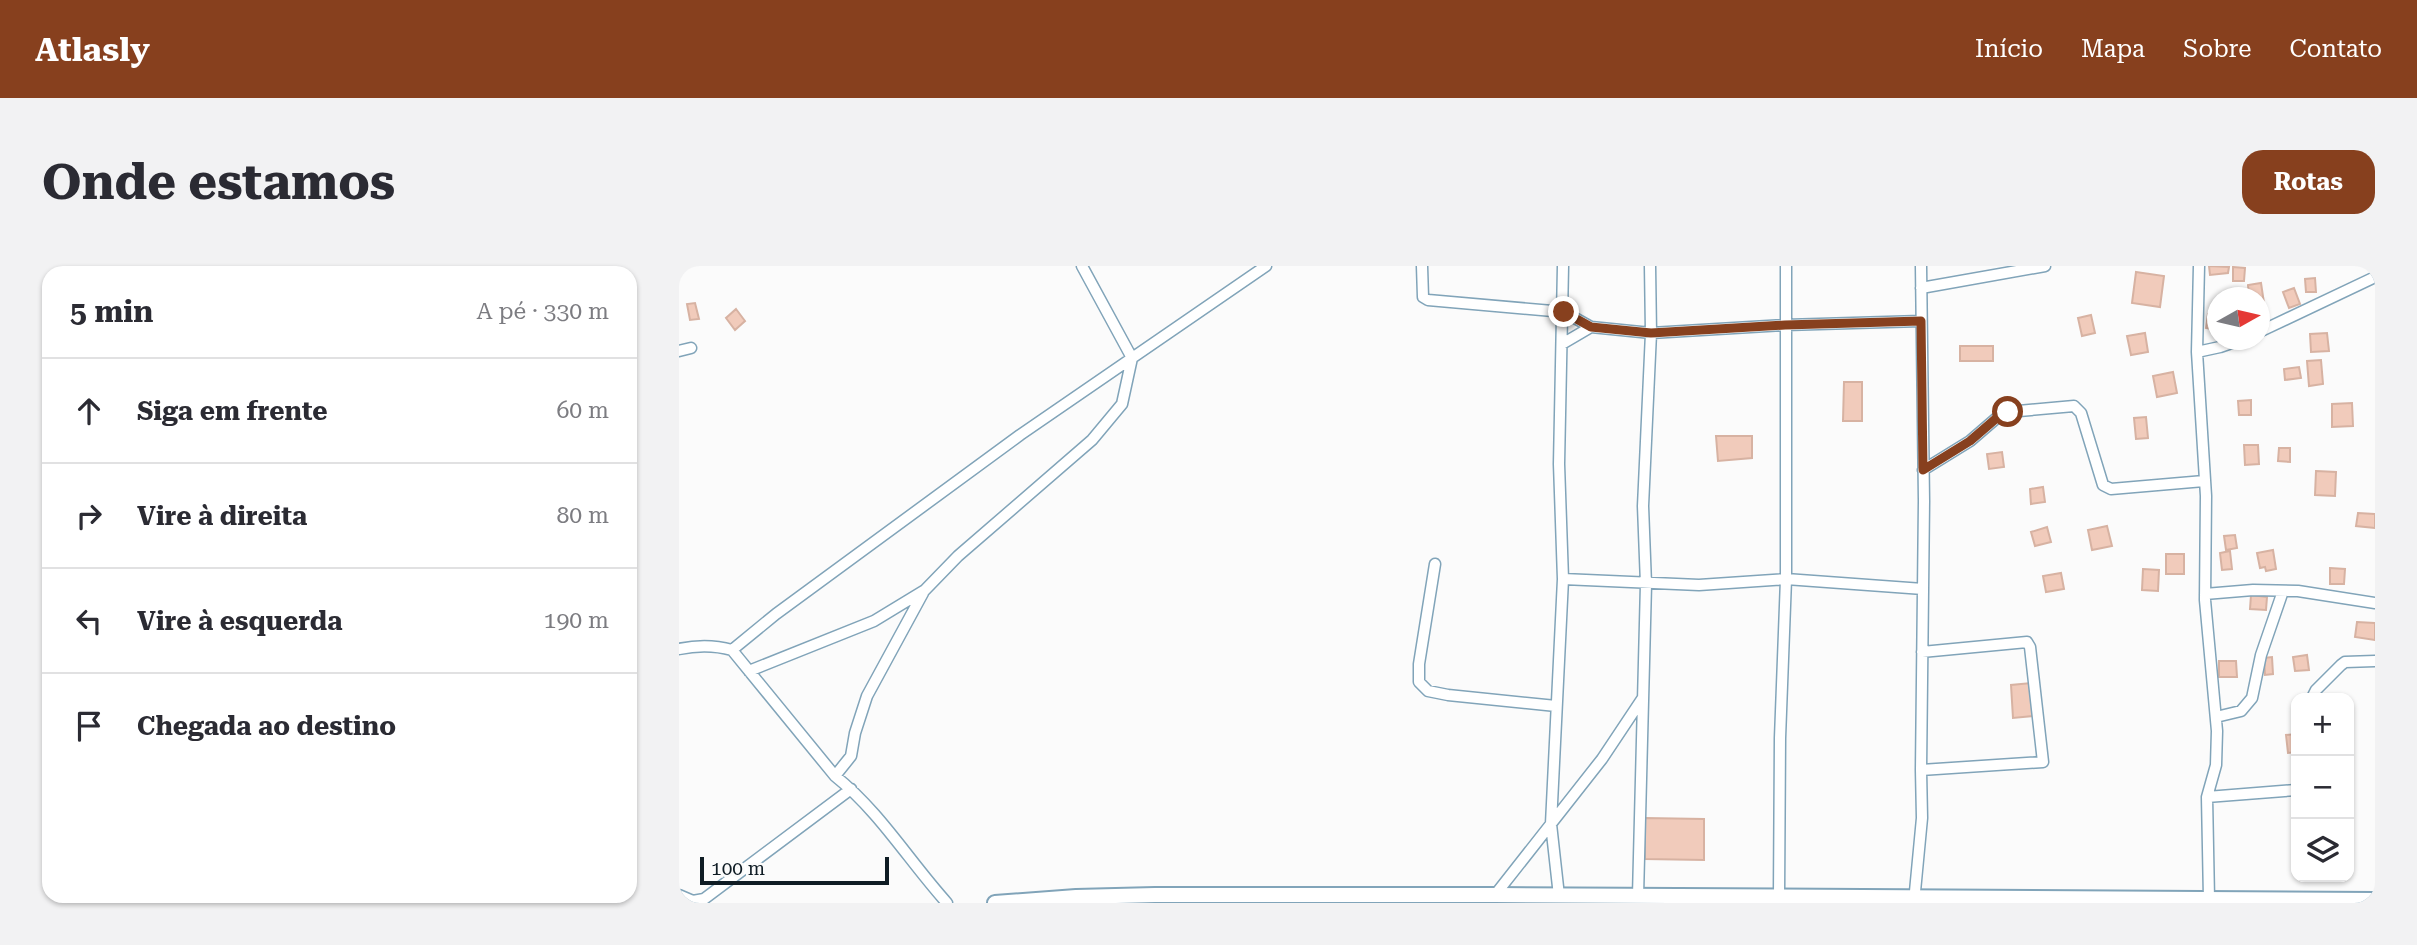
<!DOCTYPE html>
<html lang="pt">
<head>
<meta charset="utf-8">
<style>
	:root { --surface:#fff; --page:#f2f2f3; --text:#2b2b33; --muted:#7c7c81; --line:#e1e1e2; --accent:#87401e }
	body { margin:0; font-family:"Roboto Serif",serif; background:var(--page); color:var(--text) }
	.controls { position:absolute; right:21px; bottom:21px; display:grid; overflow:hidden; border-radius:14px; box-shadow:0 2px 5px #0004 }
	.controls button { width:63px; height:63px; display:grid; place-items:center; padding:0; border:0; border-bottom:2px solid var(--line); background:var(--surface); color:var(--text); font:35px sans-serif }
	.compass { position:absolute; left:1528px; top:21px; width:63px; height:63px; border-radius:50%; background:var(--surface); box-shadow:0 2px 5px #0004; rotate:82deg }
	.scale { position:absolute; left:21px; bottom:18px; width:189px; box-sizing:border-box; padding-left:7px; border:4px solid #0f1c24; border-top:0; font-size:19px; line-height:24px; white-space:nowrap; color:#0f1c24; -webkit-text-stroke:5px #fbfbfb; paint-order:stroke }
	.stop { position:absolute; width:21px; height:21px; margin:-16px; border:5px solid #87401e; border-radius:50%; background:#fff }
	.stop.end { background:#87401e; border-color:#fff; box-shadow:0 2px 7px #0008 }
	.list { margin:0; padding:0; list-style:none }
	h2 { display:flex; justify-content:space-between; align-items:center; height:91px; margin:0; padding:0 28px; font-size:30px }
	h2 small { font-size:23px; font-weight:400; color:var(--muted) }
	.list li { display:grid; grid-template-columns:46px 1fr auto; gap:21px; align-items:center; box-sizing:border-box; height:105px; padding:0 28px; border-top:2px solid var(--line) }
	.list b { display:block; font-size:26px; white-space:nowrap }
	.list em { font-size:23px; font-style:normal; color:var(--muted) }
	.icon { flex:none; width:38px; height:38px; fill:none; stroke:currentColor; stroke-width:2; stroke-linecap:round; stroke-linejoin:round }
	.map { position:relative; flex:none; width:1696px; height:637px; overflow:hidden; border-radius:21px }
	header { display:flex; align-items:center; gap:42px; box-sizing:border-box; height:98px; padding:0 35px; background:var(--accent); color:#fff }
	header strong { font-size:33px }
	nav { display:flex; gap:38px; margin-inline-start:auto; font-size:24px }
	.intro { display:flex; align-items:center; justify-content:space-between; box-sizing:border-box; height:168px; padding:0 42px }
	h1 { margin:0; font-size:49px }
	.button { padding:18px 32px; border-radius:21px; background:var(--accent); color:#fff; font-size:24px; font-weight:700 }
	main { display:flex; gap:42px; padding:0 42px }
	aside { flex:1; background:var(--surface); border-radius:21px; box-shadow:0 2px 5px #0004 }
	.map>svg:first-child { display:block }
	.building { fill:#f1cbbb; stroke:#d7b2a2; stroke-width:2 }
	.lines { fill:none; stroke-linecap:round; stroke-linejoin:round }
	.street-casing { stroke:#81a4b9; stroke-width:13 }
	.secondary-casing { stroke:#81a4b9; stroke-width:18 }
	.street { stroke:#fff; stroke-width:10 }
	.secondary { stroke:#fff; stroke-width:14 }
	.route { stroke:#87401e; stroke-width:9 }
</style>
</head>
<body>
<header>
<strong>Atlasly</strong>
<nav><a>Início</a><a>Mapa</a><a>Sobre</a><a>Contato</a></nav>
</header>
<div class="intro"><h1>Onde estamos</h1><a class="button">Rotas</a></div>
<main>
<aside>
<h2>5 min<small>A pé · 330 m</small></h2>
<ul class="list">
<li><svg class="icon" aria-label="ahead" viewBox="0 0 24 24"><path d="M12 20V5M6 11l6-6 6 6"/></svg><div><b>Siga em frente</b></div><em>60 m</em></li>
<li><svg class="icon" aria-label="right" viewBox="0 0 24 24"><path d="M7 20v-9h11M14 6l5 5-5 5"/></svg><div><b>Vire à direita</b></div><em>80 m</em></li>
<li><svg class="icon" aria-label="left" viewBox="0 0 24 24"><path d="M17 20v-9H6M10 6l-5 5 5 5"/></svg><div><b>Vire à esquerda</b></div><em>190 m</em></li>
<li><svg class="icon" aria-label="arrive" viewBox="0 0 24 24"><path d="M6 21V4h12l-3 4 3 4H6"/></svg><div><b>Chegada ao destino</b></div></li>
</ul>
</aside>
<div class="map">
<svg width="1696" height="637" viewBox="0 0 1696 637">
	<rect width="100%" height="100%" fill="#fbfbfb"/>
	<path class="building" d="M1530,0L1550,1L1549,7L1531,9Z
		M1554,1L1566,2L1565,15H1554Z
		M1457,6L1485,10L1481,41L1453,37Z
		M1636,12L1637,26H1627L1626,13Z
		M1582,17L1585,37H1580V32H1570L1569,19Z
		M1615,22L1621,38L1610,42L1604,26Z
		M16,37L20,53L11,54L8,38Z
		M57,43L66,55L56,64L47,52Z
		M1529,48L1538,50V64L1527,62Z
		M1412,49L1416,67L1403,70L1399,52Z
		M1466,67L1469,86L1452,89L1448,70Z
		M1648,67L1650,85L1632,86L1631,68Z
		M1281,80H1314V95H1281Z
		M1642,94L1644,118L1630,120L1628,95Z
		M1620,101L1622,112L1606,114L1605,103Z
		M1494,106L1498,127L1478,131L1474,110Z
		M1165,116H1183V155H1164Z
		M1572,134V149H1560L1559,135Z
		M1673,137L1674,160L1653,161V138Z
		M1467,151L1469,172L1457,173L1455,152Z
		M1037,170H1073V192L1039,195Z
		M1565,179H1579L1580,198L1566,199Z
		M1600,182H1611V196L1599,195Z
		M1323,186L1325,201L1310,203L1308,188Z
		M1637,205L1657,206L1656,230L1636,229Z
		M1364,221L1366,236L1352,238L1351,223Z
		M1679,247L1696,248V262L1677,260Z
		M1428,260L1433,280L1413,284L1409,264Z
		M1368,261L1372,276L1356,280L1352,266Z
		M1556,269L1558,282L1547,284L1545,270Z
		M1594,284L1597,303L1587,305L1586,301L1581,302L1578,287Z
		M1551,285L1553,303L1543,304L1541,287Z
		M1487,288H1505V308H1487Z
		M1651,302L1666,303L1665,318H1651Z
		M1464,303L1480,304L1479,325L1463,324Z
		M1382,307L1385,323L1367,326L1364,310Z
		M1572,329L1588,331L1587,344L1571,343Z
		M1678,356L1696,357V374L1676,371Z
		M1628,389L1630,404L1616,405L1614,391Z
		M1593,391L1594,408L1586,409L1585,392Z
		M1540,395H1557L1558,411H1540Z
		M1352,417L1354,450L1334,452L1332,419Z
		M1617,468V486L1609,487L1607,469Z
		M966,552L1025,553V594L966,593Z"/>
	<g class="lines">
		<defs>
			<path id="street" d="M743,0L744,31L749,34L885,46L912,61L972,67L1106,59L1242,55
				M1107,0V313L1244,323
				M1520,0L1518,86L1527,230L1526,334L1538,465L1537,499L1528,531L1530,633
				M1242,22L1366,0
				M1580,66L1696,11
				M883,78L912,61
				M0,85L12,82
				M1518,86L1541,81L1561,74
				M1244,204L1291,175L1320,150L1329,146L1395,140L1402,147L1424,219L1432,223L1525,215
				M756,298L740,398V416L749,425L769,429L877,440
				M884,313L1020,319L1107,313L1101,472L1100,631
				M1526,328L1574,324L1619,325L1696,337
				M0,383C19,379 35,379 53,384L156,510C201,546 230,595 268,637
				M53,384L97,348L341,169L587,0
				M70,405L195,355L246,324L279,290L413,174L443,138L453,92L403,0
				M1633,432L1637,424L1662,399L1666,396L1696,395
				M1537,451L1562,445L1573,432L1582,389L1604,325
				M1242,504L1364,496L1351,381L1348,376L1243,386
				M156,510L172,490L176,467L188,430L244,327
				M1528,531L1617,524
				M0,629L14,635L25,633L172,523
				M816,629L923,493L963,433
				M880,630L872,558L884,313L880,198L884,0
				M959,630L967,318L964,240L972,67L971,0
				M1235,636L1243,552L1242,504L1245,235L1242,0"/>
			<path id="secondary" d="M316,637L397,631L476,629H816L1696,634"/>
		</defs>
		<use href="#street" class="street-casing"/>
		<use href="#secondary" class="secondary-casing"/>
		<use href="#street" class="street"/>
		<use href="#secondary" class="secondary"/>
	</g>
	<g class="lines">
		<path class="route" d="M885,46L912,61L972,67L1106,59L1242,55L1244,204L1291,175L1320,150L1329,146"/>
	</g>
</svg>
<div class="controls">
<button>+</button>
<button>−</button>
<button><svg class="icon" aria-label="layers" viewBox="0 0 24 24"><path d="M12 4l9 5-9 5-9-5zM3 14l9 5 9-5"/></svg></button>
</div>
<svg class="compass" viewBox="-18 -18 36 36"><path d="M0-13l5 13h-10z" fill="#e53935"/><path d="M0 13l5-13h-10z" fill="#7c7c81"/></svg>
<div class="scale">100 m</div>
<div class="stop" style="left:1329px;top:146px"></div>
<div class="stop end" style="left:885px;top:46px"></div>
</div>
</main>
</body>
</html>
